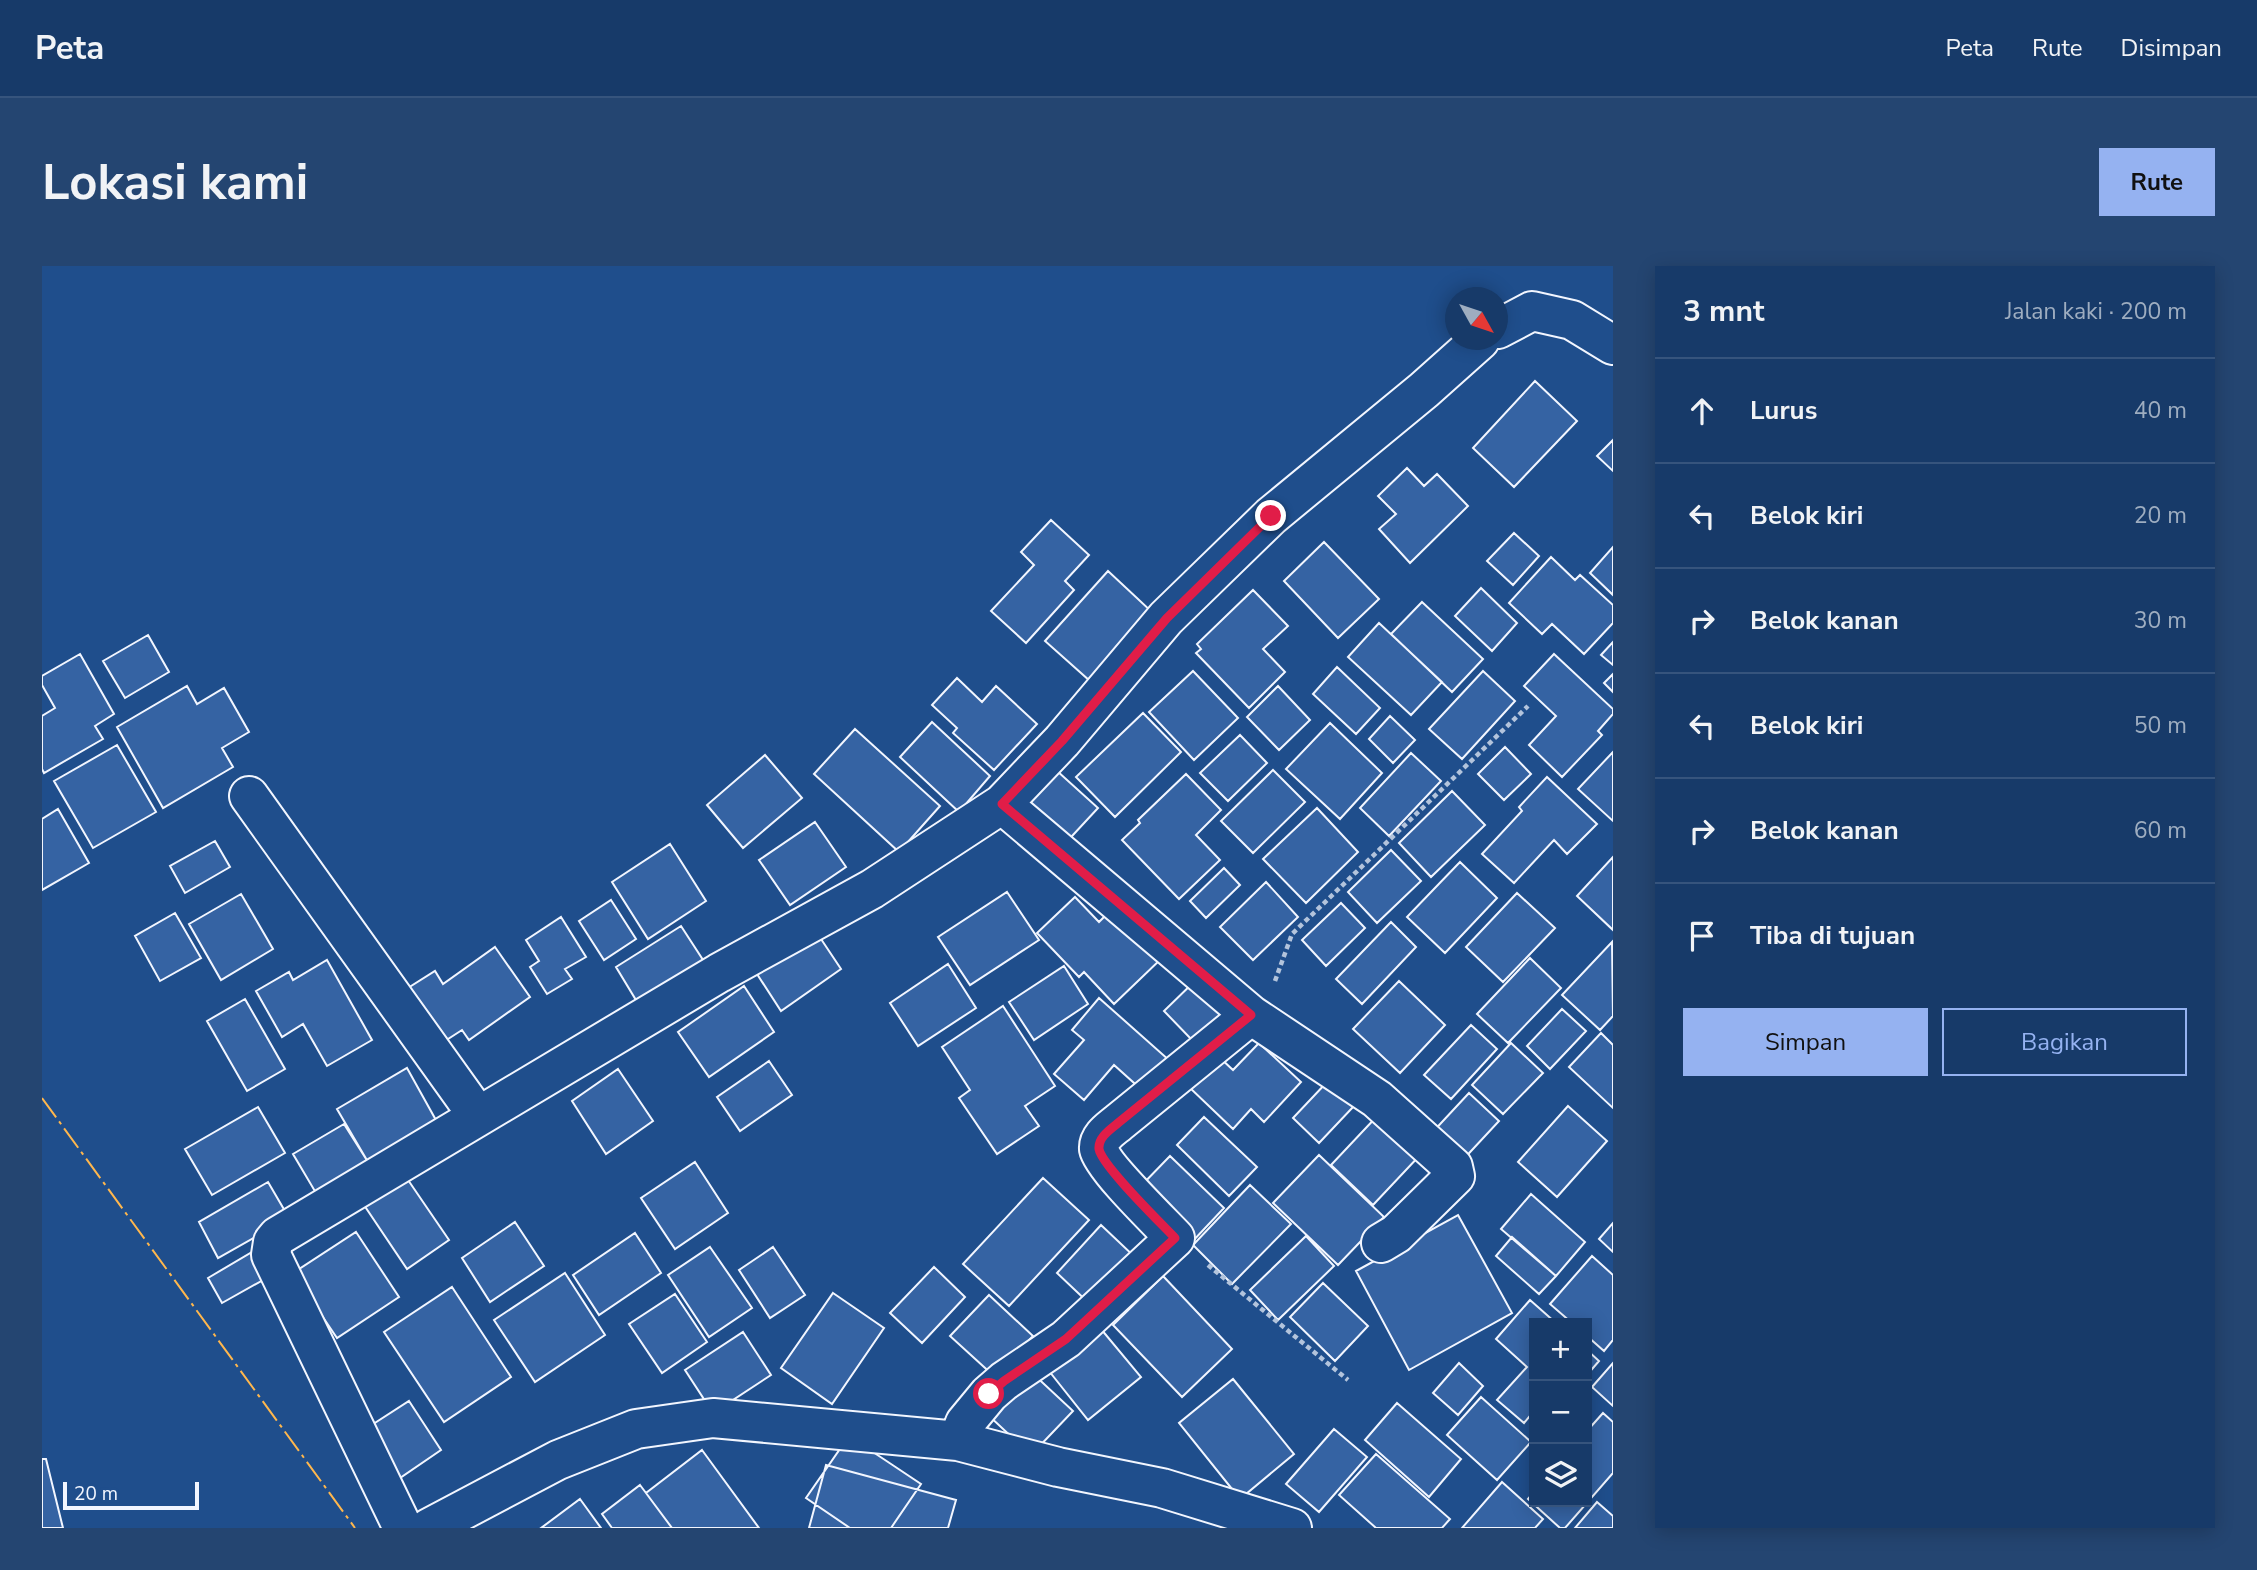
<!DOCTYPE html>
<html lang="id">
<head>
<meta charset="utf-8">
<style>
	:root { --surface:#173a69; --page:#244571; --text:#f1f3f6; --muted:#9eadc0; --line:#36547d; --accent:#95b2f1 }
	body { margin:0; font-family:"Nunito Sans",sans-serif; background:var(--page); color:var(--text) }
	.controls { position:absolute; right:21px; bottom:21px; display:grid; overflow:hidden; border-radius:0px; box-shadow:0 4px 18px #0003 }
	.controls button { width:63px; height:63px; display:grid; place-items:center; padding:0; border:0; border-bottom:2px solid var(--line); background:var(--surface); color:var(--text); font:35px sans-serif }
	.compass { position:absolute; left:1403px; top:21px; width:63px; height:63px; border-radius:50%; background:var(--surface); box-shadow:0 4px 18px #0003; rotate:130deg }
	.scale { position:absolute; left:21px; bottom:18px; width:136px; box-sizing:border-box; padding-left:7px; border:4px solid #f2f6ff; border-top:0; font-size:19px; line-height:24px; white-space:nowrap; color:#f2f6ff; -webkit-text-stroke:5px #1f4e8c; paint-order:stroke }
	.stop { position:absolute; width:21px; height:21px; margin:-16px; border:5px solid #e11d48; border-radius:50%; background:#fff }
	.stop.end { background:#e11d48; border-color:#fff; box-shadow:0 2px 7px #0008 }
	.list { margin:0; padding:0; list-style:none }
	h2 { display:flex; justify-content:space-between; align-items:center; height:91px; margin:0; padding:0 28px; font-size:30px }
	h2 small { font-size:23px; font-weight:400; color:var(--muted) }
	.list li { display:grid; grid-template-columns:46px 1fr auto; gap:21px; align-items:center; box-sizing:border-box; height:105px; padding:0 28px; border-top:2px solid var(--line) }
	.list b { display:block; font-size:26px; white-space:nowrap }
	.list em { font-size:23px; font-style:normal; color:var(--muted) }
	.actions { display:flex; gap:14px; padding:21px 28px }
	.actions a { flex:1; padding:16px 0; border:2px solid var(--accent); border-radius:0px; text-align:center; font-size:24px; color:var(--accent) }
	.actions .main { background:var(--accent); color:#111 }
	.icon { flex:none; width:38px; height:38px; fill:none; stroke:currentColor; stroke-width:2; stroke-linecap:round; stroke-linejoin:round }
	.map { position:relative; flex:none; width:1571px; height:1262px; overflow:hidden; border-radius:0px }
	header { display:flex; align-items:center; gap:42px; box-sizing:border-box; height:98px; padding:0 35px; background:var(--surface); border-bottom:2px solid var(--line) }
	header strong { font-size:33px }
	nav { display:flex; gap:38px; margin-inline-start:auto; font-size:24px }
	.intro { display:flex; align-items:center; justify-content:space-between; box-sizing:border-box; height:168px; padding:0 42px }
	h1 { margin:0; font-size:49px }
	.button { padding:18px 32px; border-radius:0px; background:var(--accent); color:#111; font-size:24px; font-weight:700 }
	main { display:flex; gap:42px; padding:0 42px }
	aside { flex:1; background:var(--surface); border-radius:0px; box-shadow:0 4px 18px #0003 }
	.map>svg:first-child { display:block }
	.building { fill:#3563a3; stroke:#f2f6ff; stroke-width:2 }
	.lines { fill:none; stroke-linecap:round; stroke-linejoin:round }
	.minor-casing { stroke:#f2f6ff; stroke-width:42 }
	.path { stroke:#b3c4dc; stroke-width:4.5; stroke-dasharray:5 3.5; stroke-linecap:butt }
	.minor { stroke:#1f4e8c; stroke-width:38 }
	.power { stroke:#ffb74d; stroke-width:2; stroke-dasharray:24 5 3.5 5; stroke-linecap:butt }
	.route { stroke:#e11d48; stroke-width:9 }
</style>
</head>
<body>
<header>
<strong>Peta</strong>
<nav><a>Peta</a><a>Rute</a><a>Disimpan</a></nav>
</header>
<div class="intro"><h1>Lokasi kami</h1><a class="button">Rute</a></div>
<main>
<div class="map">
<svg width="1571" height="1262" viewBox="0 0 1571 1262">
	<rect width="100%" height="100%" fill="#1f4e8c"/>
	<path class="building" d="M1493,115L1535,155L1472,221L1431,182Z
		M1571,174V205L1555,190Z
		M1365,202L1382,220L1395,208L1426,240L1368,297L1337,263L1354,248L1336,230Z
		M1009,254L1047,289L1023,315L1032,324L984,377L949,345L992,299L979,286Z
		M1472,267L1497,290L1471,319L1445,295Z
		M1282,276L1337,333L1296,372L1242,315Z
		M1571,281V329L1548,307Z
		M1509,291L1533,314L1538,309L1571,339V357L1542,388L1510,358L1500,368L1467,337Z
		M1066,305L1111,347L1048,415L1003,375Z
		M1439,322L1475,357L1450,385L1413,350Z
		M1211,324L1246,360L1221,383L1243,406L1207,442L1154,387L1159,383L1155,378Z
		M1380,336L1441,393L1410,426L1349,368Z
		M1337,357L1400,416L1369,449L1306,391Z
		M106,369L127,406L83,432L61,395Z
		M1571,376V399L1559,389Z
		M38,388L72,448L53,460L61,473L2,507L0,503V450L13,442L0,419V410Z
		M1512,388L1571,443V448L1556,465L1560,469L1520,511L1487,479L1514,450L1482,420Z
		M1295,401L1338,442L1314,468L1271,428Z
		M1151,405L1196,452L1152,494L1107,446Z
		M1441,405L1473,435L1420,493L1387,463Z
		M1571,408V426L1562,417Z
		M915,412L940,436L954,420L995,458L952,504L911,467L915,462L890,439Z
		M145,420L155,438L182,422L207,466L180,482L191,501L121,542L75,461Z
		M1236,420L1268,454L1237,484L1205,451Z
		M1101,447L1139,486L1073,551L1034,511Z
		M1348,450L1373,474L1351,497L1327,473Z
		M890,456L948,510L917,546L858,491Z
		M1288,457L1340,507L1298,553L1244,503Z
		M813,463L898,540L857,586L772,508Z
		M1198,469L1225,497L1186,535L1158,507Z
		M75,479L114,546L51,582L12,515Z
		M1463,481L1489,508L1462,534L1436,508Z
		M1571,486V555L1536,523Z
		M1369,487L1399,515L1347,570L1318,542Z
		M723,489L760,532L701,582L665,539Z
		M1014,504L1056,542L1018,583L977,545Z
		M1231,504L1263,536L1211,587L1179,555Z
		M1144,508L1179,544L1154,569L1178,594L1137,633L1080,574L1098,557L1096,554Z
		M1505,511L1555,558L1525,588L1512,574L1472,617L1440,588L1480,545L1477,541Z
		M1410,525L1443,559L1389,611L1357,577Z
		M1275,542L1316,586L1264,637L1221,593Z
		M16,543L47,597L0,624V553Z
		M773,556L804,601L748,639L717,594Z
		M173,575L188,601L143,627L128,600Z
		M628,578L664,635L606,673L570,616Z
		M1349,584L1379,615L1335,657L1306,626Z
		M1571,591V664L1535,630Z
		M1418,596L1455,632L1403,687L1365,651Z
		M1182,602L1198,619L1164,652L1148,635Z
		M1224,616L1256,651L1211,694L1178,661Z
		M965,626L997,674L928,719L896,671Z
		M1475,627L1513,662L1461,716L1424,681Z
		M199,628L231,683L179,714L147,658Z
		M1033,631L1057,656L1072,641L1120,692L1072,738L1042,706L1037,711L995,667Z
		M569,634L594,673L562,694L537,655Z
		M1299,637L1323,662L1284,700L1260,674Z
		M133,647L159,692L118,715L93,670Z
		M519,651L544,691L523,703L530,713L505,728L488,701L497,695L484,674Z
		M1349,656L1374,681L1320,738L1294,713Z
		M639,660L663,697L597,739L574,701Z
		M775,667L799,703L739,745L715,708Z
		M1570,676L1571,750L1558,764L1520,729Z
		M453,681L488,731L427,774L420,764L392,782L358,727L393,705L401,718Z
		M1488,692L1519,722L1466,777L1435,748Z
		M285,694L330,774L285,800L261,758L240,771L214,725L247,706L251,714Z
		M906,698L934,742L876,780L848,737Z
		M1022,700L1046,738L992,774L967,736Z
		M1157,711L1187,742L1151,775L1122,745Z
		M1357,715L1403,759L1358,807L1311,763Z
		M702,720L732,766L667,811L636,766Z
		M1057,732L1128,795L1101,825L1072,799L1042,834L1012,808L1042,774L1030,764Z
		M203,733L243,803L205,825L165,755Z
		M961,740L1013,820L983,840L997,860L955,888L917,832L928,824L900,781Z
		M1520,743L1544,765L1508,803L1485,780Z
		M1429,759L1455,783L1409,833L1382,809Z
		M1559,767L1571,779V842L1527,801Z
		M1217,777L1259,816L1222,856L1209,843L1191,863L1147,821L1176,790L1191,804Z
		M1469,777L1501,807L1461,848L1430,819Z
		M727,795L750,829L698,865L675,831Z
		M365,802L395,856L326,896L295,843Z
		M576,803L611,855L564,888L530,835Z
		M1286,815L1312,840L1277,877L1251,852Z
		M1427,827L1457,855L1417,898L1387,870Z
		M1526,840L1565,875L1515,931L1476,896Z
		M216,841L243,887L170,929L143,883Z
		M1338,847L1380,887L1331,939L1289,899Z
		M1162,851L1215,901L1187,930L1135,879Z
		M302,858L326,896L274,927L251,888Z
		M1277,889L1342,951L1296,999L1231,937Z
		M1128,890L1182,942L1149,977L1095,924Z
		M653,896L686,947L633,983L599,932Z
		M364,911L407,974L365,1003L322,939Z
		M1001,912L1047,954L967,1040L921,998Z
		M226,916L247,952L176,992L157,956Z
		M1208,919L1249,958L1190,1018L1151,979Z
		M1489,928L1543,976L1514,1010L1459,963Z
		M1416,949L1470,1047L1367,1104L1314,1005Z
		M473,956L502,1000L448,1036L420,992Z
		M1571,957V986L1557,973Z
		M1059,959L1096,994L1052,1042L1015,1007Z
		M314,966L357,1031L295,1072L251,1007Z
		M593,967L619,1007L557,1049L531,1009Z
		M1264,970L1292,1000L1236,1054L1208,1024Z
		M1470,971L1514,1010L1497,1028L1454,990Z
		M668,981L710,1042L667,1071L626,1009Z
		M731,981L763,1029L728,1052L697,1004Z
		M215,983L230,1009L180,1037L166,1012Z
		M1550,990L1571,1009V1074L1562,1085L1545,1070V1057H1530L1508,1038Z
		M892,1001L923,1031L880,1077L848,1047Z
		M523,1007L563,1069L493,1116L452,1054Z
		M1121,1010L1190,1083L1140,1131L1071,1059Z
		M1281,1017L1326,1060L1293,1095L1248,1051Z
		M410,1021L469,1111L402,1156L342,1066Z
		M791,1027L842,1062L790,1138L739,1102Z
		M633,1028L665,1076L620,1107L587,1058Z
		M947,1029L991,1070L953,1111L908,1070Z
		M1488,1034L1514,1057H1492V1145L1482,1157L1455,1134L1485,1101L1454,1073Z
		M1059,1063L1099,1111L1046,1154L1007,1105Z
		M701,1066L729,1109L671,1147L643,1104Z
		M1545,1084L1557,1095L1545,1109Z
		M1417,1097L1441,1120L1416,1149L1391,1127Z
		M1571,1097V1140L1550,1121Z
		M987,1104L1031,1145L989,1189L945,1148Z
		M1191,1113L1252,1188L1198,1233L1137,1157Z
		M1439,1131L1489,1176L1455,1214L1405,1169Z
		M367,1135L399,1184L355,1214L322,1164Z
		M1355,1137L1419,1193L1387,1231L1323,1174Z
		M1561,1147L1571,1156V1207L1523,1262H1518L1486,1233L1492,1226V1236H1545V1165Z
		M1292,1163L1325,1191L1277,1246L1244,1218Z
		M807,1170L879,1218L849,1262H808L764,1232Z
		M660,1184L717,1262H630L604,1227Z
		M1334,1188L1408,1253L1400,1262H1334L1297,1229Z
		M0,1193H4L21,1262H0Z
		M784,1199L914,1234L906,1262H767Z
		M1460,1216L1501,1253L1493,1262H1420Z
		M598,1219L604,1227L630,1262H570L560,1248Z
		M538,1233L559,1262H499Z
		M1555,1236L1571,1250V1262H1533Z"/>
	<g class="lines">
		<defs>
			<path id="minor" d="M1456,63L1490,45L1530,54L1571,79
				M207,530L436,850
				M960,538L1209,749L1335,833L1411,901L1413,910L1354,968L1339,977
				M916,1175L923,1157L947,1128L962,1115L1024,1073L1133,972C1118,956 1060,900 1057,883C1056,871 1069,863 1076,857L1209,749
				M361,1262L229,989L231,976L236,970L677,707L830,623L960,538L1020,475L1124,352L1229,250L1382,124L1438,74
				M387,1262L516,1194L594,1163L671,1152L916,1175L1016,1201L1120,1222L1250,1262"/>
		</defs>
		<use href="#minor" class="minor-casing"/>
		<path class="path" d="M1233,715L1250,668L1486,440
			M1166,999L1306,1114"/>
		<use href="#minor" class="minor"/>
		<path class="power" d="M0,832L313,1262"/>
	</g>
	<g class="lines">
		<path class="route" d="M947,1128L962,1115L1024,1073L1133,972C1118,956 1060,900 1057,883C1056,871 1069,863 1076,857L1209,749L960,538L1020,475L1125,352L1229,250"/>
	</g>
</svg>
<div class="controls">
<button>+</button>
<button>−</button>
<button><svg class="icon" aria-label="layers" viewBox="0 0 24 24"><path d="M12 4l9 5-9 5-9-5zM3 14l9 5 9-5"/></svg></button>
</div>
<svg class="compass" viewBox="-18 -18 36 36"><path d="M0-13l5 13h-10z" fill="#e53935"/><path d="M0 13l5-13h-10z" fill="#9eadc0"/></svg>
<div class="scale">20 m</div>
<div class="stop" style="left:947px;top:1128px"></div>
<div class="stop end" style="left:1229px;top:250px"></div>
</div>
<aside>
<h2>3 mnt<small>Jalan kaki · 200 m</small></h2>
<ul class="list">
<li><svg class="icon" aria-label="ahead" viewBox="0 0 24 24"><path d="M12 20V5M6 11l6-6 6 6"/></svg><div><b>Lurus</b></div><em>40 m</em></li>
<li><svg class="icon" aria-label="left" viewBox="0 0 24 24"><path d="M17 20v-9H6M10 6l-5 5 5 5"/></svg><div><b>Belok kiri</b></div><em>20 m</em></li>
<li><svg class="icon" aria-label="right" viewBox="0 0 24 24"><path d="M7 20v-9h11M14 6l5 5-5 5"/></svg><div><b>Belok kanan</b></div><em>30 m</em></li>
<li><svg class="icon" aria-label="left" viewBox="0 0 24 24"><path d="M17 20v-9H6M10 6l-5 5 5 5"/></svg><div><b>Belok kiri</b></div><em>50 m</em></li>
<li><svg class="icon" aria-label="right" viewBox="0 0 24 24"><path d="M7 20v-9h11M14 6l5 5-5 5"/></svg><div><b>Belok kanan</b></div><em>60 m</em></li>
<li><svg class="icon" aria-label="arrive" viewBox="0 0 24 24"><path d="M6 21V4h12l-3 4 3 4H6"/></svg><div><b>Tiba di tujuan</b></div></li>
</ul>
<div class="actions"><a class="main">Simpan</a><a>Bagikan</a></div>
</aside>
</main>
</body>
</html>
